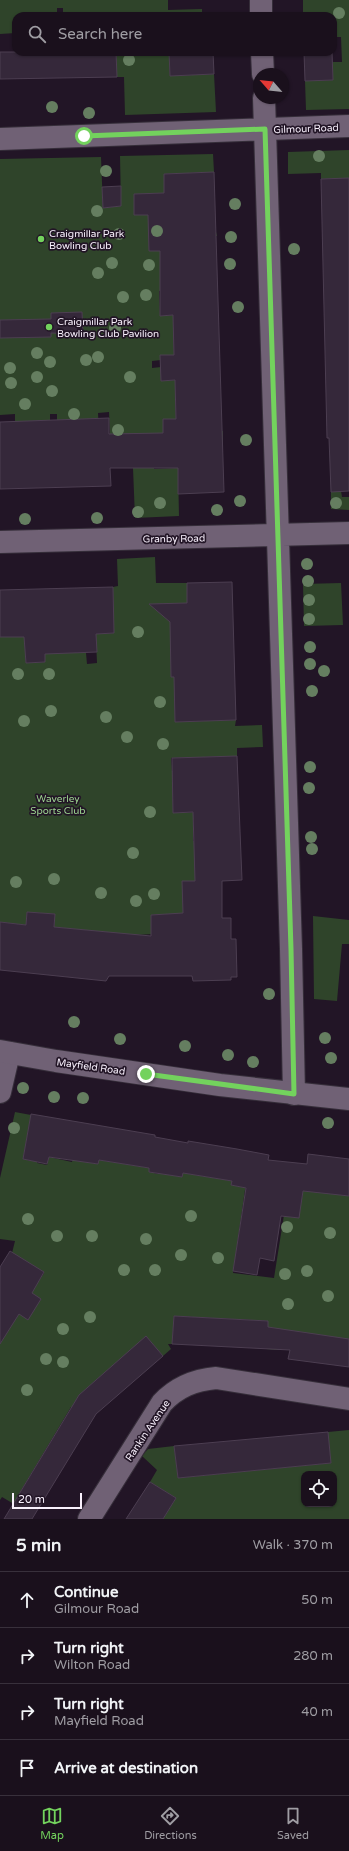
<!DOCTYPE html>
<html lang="en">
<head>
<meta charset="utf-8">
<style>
	:root { --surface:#1a101c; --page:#271e29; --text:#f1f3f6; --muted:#9f9da3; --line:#38303b; --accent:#73d25d }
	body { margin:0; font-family:"Varela Round",sans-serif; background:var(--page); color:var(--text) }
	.controls { position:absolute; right:12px; bottom:12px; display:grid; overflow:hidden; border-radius:8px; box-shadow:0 1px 3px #0004 }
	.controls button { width:36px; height:36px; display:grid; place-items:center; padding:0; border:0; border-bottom:1px solid var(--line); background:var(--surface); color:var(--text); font:20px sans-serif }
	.compass { position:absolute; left:253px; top:68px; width:36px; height:36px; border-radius:50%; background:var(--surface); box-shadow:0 1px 3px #0004; rotate:298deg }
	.scale { position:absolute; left:12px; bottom:10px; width:70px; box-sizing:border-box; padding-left:4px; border:2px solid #f9f1fd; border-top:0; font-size:11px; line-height:14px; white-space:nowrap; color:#f9f1fd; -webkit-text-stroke:3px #221526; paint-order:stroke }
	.stop { position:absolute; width:12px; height:12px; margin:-9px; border:3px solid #73d25d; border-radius:50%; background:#fff }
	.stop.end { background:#73d25d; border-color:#fff; box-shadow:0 1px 4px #0008 }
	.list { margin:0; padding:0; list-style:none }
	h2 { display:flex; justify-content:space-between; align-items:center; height:52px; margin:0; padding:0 16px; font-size:17px }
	h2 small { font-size:13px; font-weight:400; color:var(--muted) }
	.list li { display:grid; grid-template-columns:26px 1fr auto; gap:12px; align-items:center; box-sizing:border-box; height:56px; padding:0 16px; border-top:1px solid var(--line) }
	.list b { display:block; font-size:15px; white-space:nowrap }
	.list p { margin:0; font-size:13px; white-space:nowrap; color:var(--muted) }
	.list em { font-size:13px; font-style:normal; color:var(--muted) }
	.icon { flex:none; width:22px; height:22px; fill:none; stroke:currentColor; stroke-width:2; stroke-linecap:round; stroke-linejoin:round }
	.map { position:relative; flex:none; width:349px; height:1519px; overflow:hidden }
	.search { position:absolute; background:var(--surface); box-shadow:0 1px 3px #0004; left:12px; right:12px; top:12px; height:44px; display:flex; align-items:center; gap:10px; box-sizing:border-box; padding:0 14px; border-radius:12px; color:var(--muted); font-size:15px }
	.sheet { height:276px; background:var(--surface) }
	nav { display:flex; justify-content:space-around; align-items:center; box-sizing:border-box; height:56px; border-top:1px solid var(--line); background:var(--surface); font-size:11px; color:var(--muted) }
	nav a { display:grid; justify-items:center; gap:2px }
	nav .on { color:var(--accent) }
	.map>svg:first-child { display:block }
	.green { fill:#2f442a; fill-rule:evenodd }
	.building { fill:#35283a; stroke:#4c3e51 }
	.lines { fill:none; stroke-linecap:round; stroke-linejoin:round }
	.minor-casing { stroke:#362e3a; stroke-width:24 }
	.tertiary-casing { stroke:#362e3a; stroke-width:24 }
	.minor { stroke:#706175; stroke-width:22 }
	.tertiary { stroke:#706175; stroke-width:22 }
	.tree { fill:#657e60 }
	.route { stroke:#73d25d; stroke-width:5 }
	.poi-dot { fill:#73d25d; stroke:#221526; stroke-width:1.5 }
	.labels { text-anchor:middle; stroke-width:3.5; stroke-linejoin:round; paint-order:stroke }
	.street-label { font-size:10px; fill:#f9f1fd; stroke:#221526 }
	.poi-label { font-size:10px; fill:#f9f1fd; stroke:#221526; text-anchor:start }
	.park-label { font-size:10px; fill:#9cd390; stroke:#221526 }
</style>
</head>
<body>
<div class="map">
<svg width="349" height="1519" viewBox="0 0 349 1519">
	<rect width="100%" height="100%" fill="#221526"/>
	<path class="green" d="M0,0H168V10L202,9V12L181,13V16H63V8H57V16H16V33L0,34Z
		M303,0H349V109L306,110L305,81L333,80V62H342L341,37H333V16H303Z
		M116,52H169L170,76L214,74L216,112L125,115L124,77H117Z
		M349,150V178L321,179V173L288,174V152Z
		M213,154L214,172L164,174V193H148L149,205L134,206V215H149L173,234L216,232L217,236L149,238L150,251L171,250L172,290L159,291L160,316L173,315L174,355H161V360L152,361V368L161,367L162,381L175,380L176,419H163V432L223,431V445L153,448L154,469L178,468L179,516L135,518L133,468L110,434L109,412L98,413L99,433L57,420V414H50V420L15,422V414L0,415V159L101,157L103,208L121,206L120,156Z
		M341,491L342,497H349V510L331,509V492Z
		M155,557L156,583H187V605L181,603L161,604V613H170V622H184L171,657V677H185L175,722L236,720L235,726L262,725L263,747L237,748V756L171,758L172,771L186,770L173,813L234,811L193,819V841H206L195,864V881H183L185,935L166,914L151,915L155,934L134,935L54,927L55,914L27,912L26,925L0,922V637L25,636L26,663L45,662V642L75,641L76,653H86L87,664L97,663L96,641L93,634L114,633L113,587L118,586L117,559Z
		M341,583L343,625L304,626L303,584Z
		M313,916L349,920V944H342L337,1001L314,999Z
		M15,1112L31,1115L23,1159L31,1161L38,1155L37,1163L47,1165L49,1157L72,1162L79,1126L87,1162L97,1164L99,1160L149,1168V1172L158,1174L164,1141L176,1142L171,1175L182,1177L183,1173L232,1181V1185L241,1187L250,1155L233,1273L274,1278L287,1196L302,1198L303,1191L345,1192L344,1196H349V1339L277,1350L266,1349L268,1321L174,1316L172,1344H168L171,1349L163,1356L146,1337L85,1390L101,1409L92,1417L71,1407L19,1494L24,1510L2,1497L0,1500V1340L44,1273L12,1253L15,1241L0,1239V1178Z
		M349,1430V1519H163L176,1498L150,1482L157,1470L142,1456L148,1449L174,1446L178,1478L330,1463L328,1432ZM304,1474H334V1504H304Z"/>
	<path class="building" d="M0,52H116L117,77L0,79Z
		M169,52H213L214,74L170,76Z
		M304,52H332L333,80L305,81Z
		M214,172L224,492L178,494V468H110L111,486L0,489V422L109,418V434L163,433V419H176L175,380L161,381L160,355H174L173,315L160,316V251H149L148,215H134V194L164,193V174Z
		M349,178V491L331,492L329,438H327L321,179Z
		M121,186V206L103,208L102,187Z
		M82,312L83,334L51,333V337L0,338V320L51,319V313Z
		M232,582L236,720L175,722L174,677H171L170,622L149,604L187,603V583Z
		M113,587L114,633L96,634L97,652L45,654V662L26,663L24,637H0V590Z
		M237,756L242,880L222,881V918H231V939H236L237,977H231V980L193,981L192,976H109L106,981L0,970V922L26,925L27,912L55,914L54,927L151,936V915L183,913L182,881H195L193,812L173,813L172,758Z
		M31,1114L155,1135V1137L188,1143V1141L237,1149L269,1155L268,1160L307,1164L308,1154L349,1159V1196L303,1191L299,1218L281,1216L274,1261L260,1258L257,1275L233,1271L246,1188L231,1185L232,1181L183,1173L182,1177L149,1172V1168L99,1160L98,1164L49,1157L47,1164L23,1159Z
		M10,1251L44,1272L32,1293L41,1299L28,1320L19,1314L0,1344V1267Z
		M174,1316L268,1321V1327L349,1339V1367L288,1359L290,1350L172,1344Z
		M146,1336L163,1356L96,1414L32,1519H4L79,1395Z
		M328,1432L331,1463L178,1478L174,1446Z
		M150,1482L176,1498L163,1519H126Z"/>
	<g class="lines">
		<defs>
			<path id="minor" d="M261,0V16
				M262,52L263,74
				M264,98L291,949L294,1094
				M0,139L349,126
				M0,542L349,533
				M0,1092L9,1053
				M89,1519L162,1403C177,1387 194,1380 216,1378L349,1399"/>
			<path id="tertiary" d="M0,1051L56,1061L220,1085L349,1099"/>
		</defs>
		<use href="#minor" class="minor-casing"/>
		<use href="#tertiary" class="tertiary-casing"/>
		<use href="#minor" class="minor"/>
		<use href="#tertiary" class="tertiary"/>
	</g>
	<g class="tree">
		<circle cx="339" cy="13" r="6"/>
		<circle cx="129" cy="60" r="6"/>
		<circle cx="52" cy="107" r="6"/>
		<circle cx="89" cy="113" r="6"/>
		<circle cx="319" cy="156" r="6"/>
		<circle cx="106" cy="171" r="6"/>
		<circle cx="235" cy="204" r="6"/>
		<circle cx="97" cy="211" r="6"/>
		<circle cx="157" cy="231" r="6"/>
		<circle cx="119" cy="234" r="6"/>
		<circle cx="231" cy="237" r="6"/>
		<circle cx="294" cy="249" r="6"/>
		<circle cx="112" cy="263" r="6"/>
		<circle cx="230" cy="264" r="6"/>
		<circle cx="149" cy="265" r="6"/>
		<circle cx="98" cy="273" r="6"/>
		<circle cx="146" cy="295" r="6"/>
		<circle cx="123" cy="297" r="6"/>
		<circle cx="238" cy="307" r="6"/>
		<circle cx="115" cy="328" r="6"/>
		<circle cx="37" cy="353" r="6"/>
		<circle cx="98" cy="357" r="6"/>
		<circle cx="86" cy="360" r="6"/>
		<circle cx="50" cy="362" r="6"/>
		<circle cx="10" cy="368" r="6"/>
		<circle cx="37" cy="377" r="6"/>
		<circle cx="130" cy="377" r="6"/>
		<circle cx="11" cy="383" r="6"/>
		<circle cx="52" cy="391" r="6"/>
		<circle cx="25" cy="404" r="6"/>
		<circle cx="74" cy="414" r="6"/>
		<circle cx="118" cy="430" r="6"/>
		<circle cx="246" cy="440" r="6"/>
		<circle cx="240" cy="501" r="6"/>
		<circle cx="160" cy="503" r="6"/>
		<circle cx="336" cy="503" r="6"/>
		<circle cx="217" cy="510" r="6"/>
		<circle cx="138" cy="512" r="6"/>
		<circle cx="97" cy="518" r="6"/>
		<circle cx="25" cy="519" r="6"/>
		<circle cx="307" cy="564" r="6"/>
		<circle cx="308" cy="581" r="6"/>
		<circle cx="309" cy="600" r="6"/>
		<circle cx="309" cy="619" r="6"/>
		<circle cx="138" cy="632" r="6"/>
		<circle cx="310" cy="647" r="6"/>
		<circle cx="310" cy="664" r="6"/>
		<circle cx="324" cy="671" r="6"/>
		<circle cx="18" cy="674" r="6"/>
		<circle cx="49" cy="674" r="6"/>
		<circle cx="312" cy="691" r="6"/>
		<circle cx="160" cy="702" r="6"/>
		<circle cx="51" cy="711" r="6"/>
		<circle cx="106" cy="717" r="6"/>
		<circle cx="24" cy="721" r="6"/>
		<circle cx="127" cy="737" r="6"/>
		<circle cx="163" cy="744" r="6"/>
		<circle cx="310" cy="767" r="6"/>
		<circle cx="309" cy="788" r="6"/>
		<circle cx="150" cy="812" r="6"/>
		<circle cx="311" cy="837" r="6"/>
		<circle cx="312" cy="849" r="6"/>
		<circle cx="133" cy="853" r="6"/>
		<circle cx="54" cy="879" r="6"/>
		<circle cx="16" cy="882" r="6"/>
		<circle cx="101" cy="893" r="6"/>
		<circle cx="154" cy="894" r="6"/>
		<circle cx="136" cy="901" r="6"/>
		<circle cx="269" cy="994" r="6"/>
		<circle cx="74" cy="1022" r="6"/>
		<circle cx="325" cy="1038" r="6"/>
		<circle cx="120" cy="1039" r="6"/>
		<circle cx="185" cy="1046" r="6"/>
		<circle cx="228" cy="1055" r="6"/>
		<circle cx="331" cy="1058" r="6"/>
		<circle cx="253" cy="1062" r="6"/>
		<circle cx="23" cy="1088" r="6"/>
		<circle cx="54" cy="1097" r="6"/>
		<circle cx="83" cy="1098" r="6"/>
		<circle cx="328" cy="1123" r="6"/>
		<circle cx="14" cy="1128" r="6"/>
		<circle cx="191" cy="1216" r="6"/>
		<circle cx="28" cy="1219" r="6"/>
		<circle cx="287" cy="1227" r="6"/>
		<circle cx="330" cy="1233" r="6"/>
		<circle cx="57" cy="1236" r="6"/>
		<circle cx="92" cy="1236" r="6"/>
		<circle cx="146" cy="1239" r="6"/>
		<circle cx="181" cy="1255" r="6"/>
		<circle cx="218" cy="1258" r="6"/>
		<circle cx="124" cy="1270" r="6"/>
		<circle cx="155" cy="1270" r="6"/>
		<circle cx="307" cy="1271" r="6"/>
		<circle cx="285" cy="1274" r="6"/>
		<circle cx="328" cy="1296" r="6"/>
		<circle cx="288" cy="1304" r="6"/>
		<circle cx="90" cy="1317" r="6"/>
		<circle cx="63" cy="1329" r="6"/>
		<circle cx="46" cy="1359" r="6"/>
		<circle cx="63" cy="1362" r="6"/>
		<circle cx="27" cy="1390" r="6"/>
	</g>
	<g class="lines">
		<path class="route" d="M84,136L265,129L291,949L294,1094L146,1074"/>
	</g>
	<g class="poi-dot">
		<circle cx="41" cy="239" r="4"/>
		<circle cx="49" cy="327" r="4"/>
	</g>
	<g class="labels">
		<g class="street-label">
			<text transform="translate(306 128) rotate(-2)" y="4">Gilmour Road</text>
			<text transform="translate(174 538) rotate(-1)" y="4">Granby Road</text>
			<text transform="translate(91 1066) rotate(8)" y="4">Mayfield Road</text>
			<text transform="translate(147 1430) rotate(-56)" y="4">Rankin Avenue</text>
		</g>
		<g class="poi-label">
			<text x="49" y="237">Craigmillar Park<tspan x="49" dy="12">Bowling Club</tspan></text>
			<text x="57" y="325">Craigmillar Park<tspan x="57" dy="12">Bowling Club Pavilion</tspan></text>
		</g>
		<g class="park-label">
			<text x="58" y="802">Waverley<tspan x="58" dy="12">Sports Club</tspan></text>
		</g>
	</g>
</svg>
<div class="controls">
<button><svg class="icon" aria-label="locate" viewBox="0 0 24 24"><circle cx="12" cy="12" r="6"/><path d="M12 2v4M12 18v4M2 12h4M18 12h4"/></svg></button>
</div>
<svg class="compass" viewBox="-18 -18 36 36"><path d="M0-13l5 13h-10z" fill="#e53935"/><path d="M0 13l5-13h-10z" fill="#9f9da3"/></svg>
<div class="scale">20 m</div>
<div class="stop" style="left:84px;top:136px"></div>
<div class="stop end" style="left:146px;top:1074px"></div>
<div class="search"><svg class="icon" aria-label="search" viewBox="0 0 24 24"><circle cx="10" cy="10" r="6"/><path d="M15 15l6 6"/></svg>Search here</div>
</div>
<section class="sheet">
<h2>5 min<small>Walk · 370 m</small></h2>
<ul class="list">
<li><svg class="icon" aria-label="ahead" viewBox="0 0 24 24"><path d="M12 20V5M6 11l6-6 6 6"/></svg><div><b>Continue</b><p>Gilmour Road</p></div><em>50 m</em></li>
<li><svg class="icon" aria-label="right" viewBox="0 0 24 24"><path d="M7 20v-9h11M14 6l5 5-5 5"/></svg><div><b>Turn right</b><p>Wilton Road</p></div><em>280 m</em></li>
<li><svg class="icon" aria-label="right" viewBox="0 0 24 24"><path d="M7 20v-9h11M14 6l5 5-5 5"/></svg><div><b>Turn right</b><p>Mayfield Road</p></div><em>40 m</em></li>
<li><svg class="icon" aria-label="arrive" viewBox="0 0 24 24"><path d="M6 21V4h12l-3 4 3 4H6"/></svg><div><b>Arrive at destination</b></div></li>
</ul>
</section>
<nav>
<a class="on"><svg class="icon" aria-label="map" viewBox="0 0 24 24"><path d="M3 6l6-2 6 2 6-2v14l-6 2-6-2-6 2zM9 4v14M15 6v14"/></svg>Map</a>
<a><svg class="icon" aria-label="directions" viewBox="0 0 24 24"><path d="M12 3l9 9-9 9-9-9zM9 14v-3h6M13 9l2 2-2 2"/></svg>Directions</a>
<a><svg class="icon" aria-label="saved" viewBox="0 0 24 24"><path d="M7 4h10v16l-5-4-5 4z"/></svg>Saved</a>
</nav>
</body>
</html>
